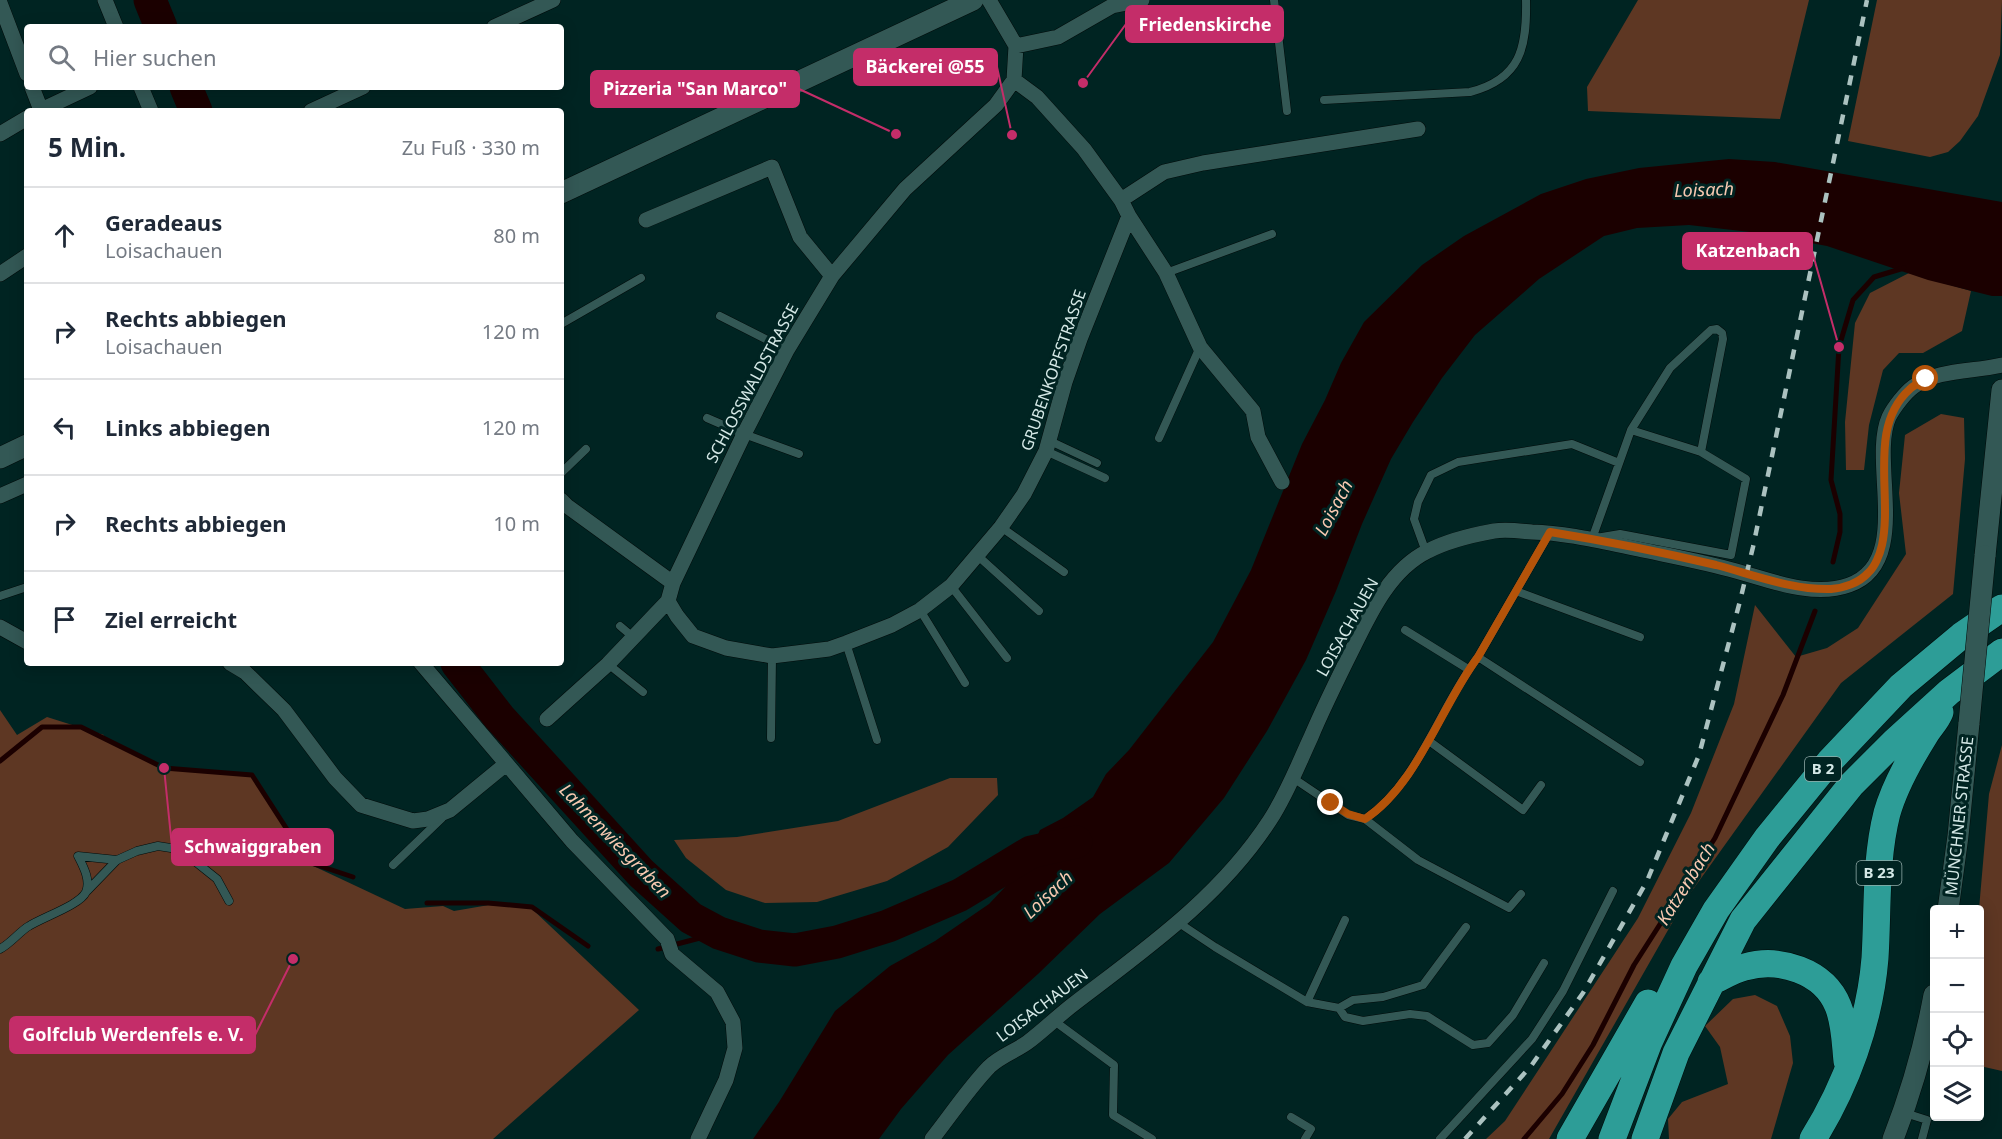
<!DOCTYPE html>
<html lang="de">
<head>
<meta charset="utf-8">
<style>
	:root { --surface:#fff; --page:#f6f6f7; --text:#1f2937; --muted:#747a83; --line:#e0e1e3 }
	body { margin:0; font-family:"Noto Sans",sans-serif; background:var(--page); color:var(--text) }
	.controls { position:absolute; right:18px; bottom:18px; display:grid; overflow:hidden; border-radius:6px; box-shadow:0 3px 15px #0003 }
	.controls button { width:54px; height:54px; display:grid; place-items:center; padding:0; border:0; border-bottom:2px solid var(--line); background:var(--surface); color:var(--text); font:30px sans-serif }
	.stop { position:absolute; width:18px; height:18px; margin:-14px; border:4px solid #b45309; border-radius:50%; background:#fff }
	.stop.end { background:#b45309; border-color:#fff; box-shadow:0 2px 6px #0008 }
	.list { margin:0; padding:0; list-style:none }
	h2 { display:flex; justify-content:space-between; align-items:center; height:78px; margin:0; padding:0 24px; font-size:26px }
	h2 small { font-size:20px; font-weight:400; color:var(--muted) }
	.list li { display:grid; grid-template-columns:39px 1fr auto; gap:18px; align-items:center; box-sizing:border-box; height:96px; padding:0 24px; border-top:2px solid var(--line) }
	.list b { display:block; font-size:22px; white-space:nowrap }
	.list p { margin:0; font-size:20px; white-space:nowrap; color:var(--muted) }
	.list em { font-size:20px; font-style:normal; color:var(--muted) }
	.icon { flex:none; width:33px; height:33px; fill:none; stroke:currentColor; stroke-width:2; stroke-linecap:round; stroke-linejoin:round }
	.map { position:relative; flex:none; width:2002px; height:1139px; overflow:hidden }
	.search { position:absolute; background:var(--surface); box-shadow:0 3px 15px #0003; left:24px; top:24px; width:540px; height:66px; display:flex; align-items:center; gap:15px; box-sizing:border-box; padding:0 21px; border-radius:6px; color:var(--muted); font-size:22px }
	.panel { position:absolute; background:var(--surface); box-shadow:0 3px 15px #0003; left:24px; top:108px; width:540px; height:558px; border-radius:6px }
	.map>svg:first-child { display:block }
	.green { fill:#5e3723 }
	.water { fill:#1b0000 }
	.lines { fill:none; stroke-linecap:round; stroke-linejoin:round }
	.stream { stroke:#1b0000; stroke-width:5 }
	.river { stroke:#1b0000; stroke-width:33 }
	.lane-casing { stroke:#000b0a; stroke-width:9 }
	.street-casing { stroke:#000b0a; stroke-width:16 }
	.secondary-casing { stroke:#000b0a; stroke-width:22 }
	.highway-casing { stroke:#000b0a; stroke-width:28 }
	.lane { stroke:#335855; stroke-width:8 }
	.street { stroke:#335855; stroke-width:15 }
	.secondary { stroke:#335855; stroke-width:21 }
	.highway { stroke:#2d9d97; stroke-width:27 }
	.rail { stroke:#abc2c0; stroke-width:4.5; stroke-dasharray:10 10; stroke-linecap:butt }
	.secondary-bridge-casing { stroke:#000b0a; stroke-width:22; stroke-linecap:butt }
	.secondary-bridge { stroke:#335855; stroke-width:21 }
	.route { stroke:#b45309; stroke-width:8 }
	.labels { text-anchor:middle; stroke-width:6; stroke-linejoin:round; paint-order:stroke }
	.shield { fill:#002422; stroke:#95aeac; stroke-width:1.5 }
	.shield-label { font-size:15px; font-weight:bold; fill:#d5e9e7 }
	.street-label { font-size:16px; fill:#d5e9e7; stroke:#002422 }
	.water-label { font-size:18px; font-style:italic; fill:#f8c9b1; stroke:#002422 }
	.leader { fill:none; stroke:#c42d69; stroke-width:2 }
	.callout-dot { fill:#c42d69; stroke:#002422; stroke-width:2 }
	.callout { fill:#c42d69; stroke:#c42d69; stroke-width:2 }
	.callout-label { font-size:18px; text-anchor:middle; font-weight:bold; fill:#fff }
</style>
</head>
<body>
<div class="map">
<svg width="2002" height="1139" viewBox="0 0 2002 1139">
	<rect width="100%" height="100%" fill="#002422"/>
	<path class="green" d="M1638,0H1809L1780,119L1588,111L1587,87Z
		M1877,0H2002L2000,55L1978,116L1960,141L1948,152L1930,157L1848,141Z
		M1909,273L1971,291L1962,331L1923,353H1899L1883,370L1869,425L1864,470H1846L1845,422L1855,323L1870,293Z
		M1941,414L1964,418L1965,459L1953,594L1841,683L1684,902L1549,1139H1486L1505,1121L1638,918L1691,813L1734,704L1755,605L1796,657L1827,648L1858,628L1906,554L1899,493L1905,435Z
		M0,710L17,735L47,717L104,735L101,738L164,769L251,776L307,863L405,909L443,906L454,911L489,905L531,908L639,1010L493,1139H0Z
		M2002,745V1071L1980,1066L1979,909L1989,794Z
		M950,778H997L998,795L948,847L887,881L817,902L765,903L726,890L686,858L674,840L737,837L838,821Z
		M1755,995L1777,1006L1790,1036L1793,1063L1771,1139H1669L1668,1119L1682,1102L1728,1084L1720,1047L1705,1026L1733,999Z"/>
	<path class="water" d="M1729,159L1775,162L2002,202V296H1992L1928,280L1827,246L1750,232L1689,225L1637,228L1604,236L1539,279L1475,335L1442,378L1413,422L1391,459L1362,524L1336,591L1306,660L1267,731L1224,798L1169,863L1100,914L1038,974L948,1055L901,1109L879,1139H753L779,1102L835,1011L890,966L935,941L989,904L1022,869L1040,830L1063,818L1093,797L1106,774L1129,750L1213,642L1251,570L1302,444L1325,400L1341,363L1364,322L1422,265L1464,236L1541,194L1586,179L1639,168Z"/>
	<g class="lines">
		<path class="stream" d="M1833,562L1840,532V514L1831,480L1839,347L1853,300L1874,277L1904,268
			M0,761L42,727H81L164,768L252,775L308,862L353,877
			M427,903H488L532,907L588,946
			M658,949L719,933
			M1524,1139L1562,1094L1593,1045L1634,965L1715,838L1783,695L1815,611"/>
		<path class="river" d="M150,0L161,27
			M186,87L196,111
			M457,663L499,717L641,873L691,918L719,933L759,946L795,950L837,942L888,926L960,895L1031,852L1076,842"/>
		<defs>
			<path id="lane" d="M1274,0L1287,111
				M1324,100L1470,92C1521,79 1527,47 1526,0
				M1166,273L1272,234
				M720,316L787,350
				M561,324L641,278
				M707,418L744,434L799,454
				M1159,438L1200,347
				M1050,441L1097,463
				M1046,451L1105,478
				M561,473L586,449
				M1001,527L1064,572
				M1602,537L1620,534L1731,555L1746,479L1701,452
				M1592,539L1631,430L1670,368L1711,330L1717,329L1722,333L1723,339L1701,452L1631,430
				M1426,552L1414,519L1418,502L1431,475L1458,462L1572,444L1619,463
				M978,556L1039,611
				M951,586L1007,658
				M1516,591L1640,637
				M0,596L27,587
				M920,610L965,683
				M620,626L633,637
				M1405,630L1468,669
				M846,643L877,740
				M1478,657L1640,762
				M608,664L643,692
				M771,738L772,656
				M1429,741L1523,810L1541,785
				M1293,778L1348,815L1365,819C1418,784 1440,706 1478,657L1549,534
				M1365,819L1418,860L1509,908L1521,894
				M393,865L442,818
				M87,891L117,860L137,851L158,846L177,849L192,859L217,879L229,901
				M1179,923L1215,947L1307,1002L1339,1008L1345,1017L1363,1021L1410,1014L1427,1016L1473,1045L1488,1043L1513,1015L1544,963
				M0,949C11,943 19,932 29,926C43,917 80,905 86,892C91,880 83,866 78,856L117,860
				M1307,1002L1345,920
				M1339,1008L1353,1000L1383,997L1423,985L1466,927
				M1053,1020L1114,1065L1113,1115L1152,1139
				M1905,1113L1927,1120L1922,1139
				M1291,1117L1311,1129L1305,1139
				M1440,1139L1532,1039L1563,991L1613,891"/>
			<path id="street" d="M105,0L116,27
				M989,0L1016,46L1014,80
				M0,3L27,74
				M494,27L553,0
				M1016,46L1058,37L1112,6L1142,0
				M1014,80L1037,97L1084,149L1121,200L1129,216L1166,273L1200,347L1253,411L1258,437L1282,482
				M32,87L41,110
				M141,87L151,111
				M39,111L90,87
				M311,111L363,87
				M0,134L27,118
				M1121,200L1164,172L1203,163L1418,129
				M646,220L772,167L800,237L832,276
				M0,274L27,256
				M0,496L27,484
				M561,500L567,506L673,583
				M668,601L677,616L693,636L726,648L772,656L829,649L846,643L892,625L920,610L951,586L1001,527L1024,494L1046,451L1065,382L1080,339L1129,216
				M0,627L27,642
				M230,663L245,672L284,710L335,778L361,805L413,821L428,819L450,810L506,764
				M421,663L572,841L667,939L672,954L717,992L733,1022L735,1048L726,1080L698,1139
				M547,719L608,664L668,601L673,583L744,434L787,350L832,276L905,189L996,105L1014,80
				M932,1139C951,1115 968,1089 989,1067C1000,1056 1016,1051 1028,1042C1044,1030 1059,1015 1075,1003C1147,948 1220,897 1270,820C1287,794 1298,765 1311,737C1324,706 1339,676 1354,646C1371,611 1391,569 1428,551C1447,541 1472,535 1494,531C1506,529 1520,531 1532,532C1568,533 1603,542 1638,549C1671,556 1704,562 1736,571C1770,580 1813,598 1849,585C1913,563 1869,461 1889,417C1894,407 1905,393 1913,387C1937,369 1974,372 2002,365"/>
			<path id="secondary" d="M561,193L973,0
				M0,458L27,445
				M1985,556L2002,390
				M1948,910L1958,836L1969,723
				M1893,1139C1911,1093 1925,1044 1934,995"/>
			<path id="highway" d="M1711,982C1722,977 1733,970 1745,967C1779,957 1824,971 1838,1006C1845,1023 1845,1042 1847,1061
				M1570,1139L1648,1003
				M1612,1139L1649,1042L1684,966L1716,910L1767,838L1830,761L1901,686L1961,636L2002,608
				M1645,1139L1676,1053L1743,920L1851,785L1894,742L1949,692L2002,652
				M1813,1139C1846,1086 1870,1021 1875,958C1878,910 1875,860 1887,813C1895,785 1910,759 1925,735C1930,727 1937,720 1940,712"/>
		</defs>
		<use href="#lane" class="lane-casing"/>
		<use href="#street" class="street-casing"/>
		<use href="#secondary" class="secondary-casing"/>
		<use href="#highway" class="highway-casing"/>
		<use href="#lane" class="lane"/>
		<use href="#street" class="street"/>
		<use href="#secondary" class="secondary"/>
		<use href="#highway" class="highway"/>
		<path class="rail" d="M1465,1139L1531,1066L1583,993L1647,881L1699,755L1740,601L1753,547L1867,0"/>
		<defs>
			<path id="secondary-bridge" d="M1969,723L1985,556"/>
		</defs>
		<use href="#secondary-bridge" class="secondary-bridge-casing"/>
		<use href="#secondary-bridge" class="secondary-bridge"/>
	</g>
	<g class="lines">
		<path class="route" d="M1331,803L1348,814L1365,819C1418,784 1441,706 1478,657L1550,532C1606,541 1661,552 1716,565C1754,575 1792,590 1831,589C1844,588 1859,583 1868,573C1875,567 1880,554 1882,545C1893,495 1867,427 1910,389C1914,385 1921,382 1926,379"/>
	</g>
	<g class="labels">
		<g class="shield">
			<rect x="1805" y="757" width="36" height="24" rx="4.5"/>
			<rect x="1856.5" y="861" width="45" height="24" rx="4.5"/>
		</g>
		<g class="shield-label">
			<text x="1823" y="774">B 2</text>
			<text x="1879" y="878">B 23</text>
		</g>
		<g class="street-label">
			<text transform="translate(1053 370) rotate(-71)" y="6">GRUBENKOPFSTRASSE</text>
			<text transform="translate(752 383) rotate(-62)" y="6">SCHLOSSWALDSTRASSE</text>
			<text transform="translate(1347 627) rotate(-61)" y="6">LOISACHAUEN</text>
			<text transform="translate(1959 816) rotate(-84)" y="6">MÜNCHNER STRASSE</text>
			<text transform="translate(1042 1005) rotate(-37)" y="6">LOISACHAUEN</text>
		</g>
		<g class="water-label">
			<text transform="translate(1704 190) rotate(-2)" y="6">Loisach</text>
			<text transform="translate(1334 508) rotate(-62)" y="6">Loisach</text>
			<text transform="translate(615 841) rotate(46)" y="6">Lahnenwiesgraben</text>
			<text transform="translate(1686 884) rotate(-58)" y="6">Katzenbach</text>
			<text transform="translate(1048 895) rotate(-43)" y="6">Loisach</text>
		</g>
	</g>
	<path class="leader" d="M1083 83L1126 24M1012 135L997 67M896 134L799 89M1839 347L1812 251M164 768L172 847M293 959L255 1035"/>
	<g class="callout-dot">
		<circle cx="1083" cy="83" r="6"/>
		<circle cx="1012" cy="135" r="6"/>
		<circle cx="896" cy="134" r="6"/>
		<circle cx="1839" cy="347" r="6"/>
		<circle cx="164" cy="768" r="6"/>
		<circle cx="293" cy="959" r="6"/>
	</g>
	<g class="callout">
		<rect x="1126" y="6" width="157" height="36" rx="6"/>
		<rect x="854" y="49" width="143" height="36" rx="6"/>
		<rect x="591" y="71" width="208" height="36" rx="6"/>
		<rect x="1683" y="233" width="129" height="36" rx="6"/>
		<rect x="172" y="829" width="161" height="36" rx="6"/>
		<rect x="10" y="1017" width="245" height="36" rx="6"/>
	</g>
	<g class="callout-label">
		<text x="1205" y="31">Friedenskirche</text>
		<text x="925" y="73">Bäckerei @55</text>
		<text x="695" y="95">Pizzeria "San Marco"</text>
		<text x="1748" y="257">Katzenbach</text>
		<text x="253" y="853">Schwaiggraben</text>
		<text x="133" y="1041">Golfclub Werdenfels e. V.</text>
	</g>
</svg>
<div class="controls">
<button>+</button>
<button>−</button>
<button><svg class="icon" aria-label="locate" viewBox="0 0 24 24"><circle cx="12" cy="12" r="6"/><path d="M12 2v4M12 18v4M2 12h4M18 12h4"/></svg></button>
<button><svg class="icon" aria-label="layers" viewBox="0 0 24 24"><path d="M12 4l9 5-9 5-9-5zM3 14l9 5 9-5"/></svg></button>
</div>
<div class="stop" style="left:1926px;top:379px"></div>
<div class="stop end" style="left:1331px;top:803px"></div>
<div class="search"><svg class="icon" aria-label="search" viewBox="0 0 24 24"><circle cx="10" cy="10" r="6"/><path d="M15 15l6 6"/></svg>Hier suchen</div>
<section class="panel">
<h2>5 Min.<small>Zu Fuß · 330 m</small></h2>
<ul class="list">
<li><svg class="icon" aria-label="ahead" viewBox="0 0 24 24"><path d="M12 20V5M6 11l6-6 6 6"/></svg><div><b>Geradeaus</b><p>Loisachauen</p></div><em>80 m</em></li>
<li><svg class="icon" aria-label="right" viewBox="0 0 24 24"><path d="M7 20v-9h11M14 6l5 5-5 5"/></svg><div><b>Rechts abbiegen</b><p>Loisachauen</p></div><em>120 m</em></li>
<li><svg class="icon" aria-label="left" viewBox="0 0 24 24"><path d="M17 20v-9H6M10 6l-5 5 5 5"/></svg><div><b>Links abbiegen</b></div><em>120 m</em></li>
<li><svg class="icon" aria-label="right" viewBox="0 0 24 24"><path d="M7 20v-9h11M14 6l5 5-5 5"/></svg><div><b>Rechts abbiegen</b></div><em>10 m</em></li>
<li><svg class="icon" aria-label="arrive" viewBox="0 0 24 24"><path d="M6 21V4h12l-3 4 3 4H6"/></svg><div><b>Ziel erreicht</b></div></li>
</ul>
</section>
</div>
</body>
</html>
